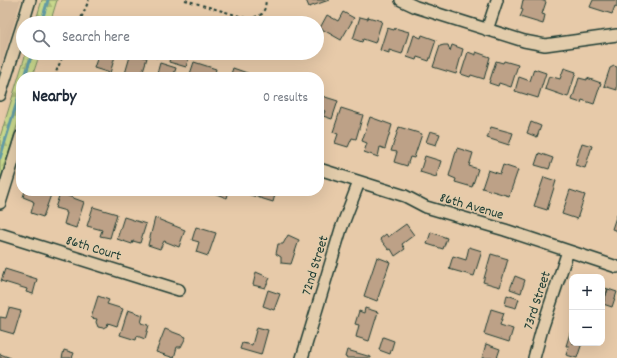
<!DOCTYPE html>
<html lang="en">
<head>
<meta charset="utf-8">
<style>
	:root { --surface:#fff; --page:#f2f2f3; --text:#1f2937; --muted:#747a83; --line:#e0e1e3 }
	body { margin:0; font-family:Dekko,sans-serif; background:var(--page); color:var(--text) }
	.controls { position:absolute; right:12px; bottom:12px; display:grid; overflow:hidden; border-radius:8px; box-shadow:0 4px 16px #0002 }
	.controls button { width:36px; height:36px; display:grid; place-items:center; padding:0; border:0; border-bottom:1px solid var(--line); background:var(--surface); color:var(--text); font:20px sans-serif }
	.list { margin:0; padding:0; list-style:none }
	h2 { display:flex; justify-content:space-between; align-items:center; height:52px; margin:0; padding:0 16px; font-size:17px }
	h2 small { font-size:13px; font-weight:400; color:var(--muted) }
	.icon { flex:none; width:22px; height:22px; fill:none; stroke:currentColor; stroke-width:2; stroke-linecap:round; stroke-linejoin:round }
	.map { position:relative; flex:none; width:617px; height:358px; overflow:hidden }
	.search { position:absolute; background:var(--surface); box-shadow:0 4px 16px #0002; left:16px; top:16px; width:308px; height:44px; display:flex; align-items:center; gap:10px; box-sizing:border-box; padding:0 14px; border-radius:22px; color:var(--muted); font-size:15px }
	.panel { position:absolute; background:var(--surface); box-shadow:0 4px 16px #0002; left:16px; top:72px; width:308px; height:124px; border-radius:16px }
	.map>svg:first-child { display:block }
	.built { fill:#d6bb9d }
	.forest { fill:url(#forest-firs); stroke:#748a60 }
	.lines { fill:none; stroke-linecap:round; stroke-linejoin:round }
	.stream { stroke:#639ca5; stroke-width:3 }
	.building { fill:#bda187; stroke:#1f3d34 }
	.street-casing { stroke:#1f3d34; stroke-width:14 }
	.path { stroke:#1f3d34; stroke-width:2; stroke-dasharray:3 3; stroke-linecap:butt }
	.street { stroke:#e2ccab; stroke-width:11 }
	.labels { text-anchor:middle; stroke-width:3; stroke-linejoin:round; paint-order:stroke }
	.street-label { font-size:14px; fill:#1f3d34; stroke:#e2ccab }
</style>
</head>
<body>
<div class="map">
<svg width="617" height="358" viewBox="0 0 617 358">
	<defs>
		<pattern id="forest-firs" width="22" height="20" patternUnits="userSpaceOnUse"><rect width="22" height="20" fill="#c8d78c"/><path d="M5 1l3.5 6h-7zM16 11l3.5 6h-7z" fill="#abb979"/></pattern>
	</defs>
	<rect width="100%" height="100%" fill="#e7caa9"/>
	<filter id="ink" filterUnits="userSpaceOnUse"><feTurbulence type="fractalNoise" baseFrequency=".025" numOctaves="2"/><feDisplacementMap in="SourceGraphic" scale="8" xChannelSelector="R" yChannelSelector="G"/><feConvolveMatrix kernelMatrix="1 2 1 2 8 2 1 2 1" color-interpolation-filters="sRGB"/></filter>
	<g filter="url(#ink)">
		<path class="built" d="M0,0H21L0,70Z"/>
		<path class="forest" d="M42,0H57L50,23H35Z
			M26,53H40L32,77H21V113L0,181V137Z"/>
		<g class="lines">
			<path class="stream" d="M41,23L48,0
				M25,77L32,53
				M0,158L21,89"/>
		</g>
		<path class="building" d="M306,0H329L309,7Z
			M523,0H541L546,2L542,14L545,15L543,24L520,17L523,10L521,9Z
			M593,0H617V7L615,6L612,14L590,7Z
			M343,12L354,18L341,40L320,28L327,15L338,21Z
			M360,17L368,19V17L382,21L375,43L363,39L362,42L353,39Z
			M387,28L394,30L395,28L409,32L402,54L389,50V53L380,50Z
			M414,35L421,38L422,35L436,40L429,61L417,57L416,60L407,57Z
			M444,45H448L450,51L452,45L463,49L456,74L433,67L440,46Z
			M468,52L476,55V52L490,57L484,79L471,75L470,77L461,74Z
			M99,53H116L110,73L94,68Z
			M131,53L147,58L141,77H124Z
			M141,53H159L157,58Z
			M171,53H183L190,55L186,67L169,62Z
			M496,61L503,63L504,61L518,65L511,87L499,83L498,86L489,83Z
			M194,62L216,69L214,77H189Z
			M160,63L176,68L173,77H156Z
			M614,66L617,67V90L604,86L610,68Z
			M233,68L250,74L249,77H230Z
			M564,68L576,72L568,97L545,89L549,76L560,79Z
			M534,69L546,73L538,98L515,91L519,77L530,81Z
			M579,78L587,80V78L601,83L594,104L582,100L581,103L572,100Z
			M322,96L338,101L332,119L323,116L325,111L319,109Z
			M341,108L363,115L356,139L352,138L348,147L335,143L338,134L333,132Z
			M319,112L323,114L319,127Z
			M370,117L392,125L385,149L380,147L378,157L364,152L367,143L362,141Z
			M531,122L541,126L537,137L527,133Z
			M399,127L422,134L414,158L410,157L407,166L394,162L397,152L391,151Z
			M491,127L513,133L509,145L487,138Z
			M430,131L440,134L436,145L426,142Z
			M582,143L592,146L585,168L575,165Z
			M457,148L473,153L469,166L478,169L472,187L455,182L456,179L449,176Z
			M539,153L553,158L549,169L535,165Z
			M425,156L441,161L436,177L420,172Z
			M503,165L518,170L509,196L482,188L488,170L500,174Z
			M544,177L556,181L547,210L534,206Z
			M570,190L585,195L577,219L562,214Z
			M25,191L52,192L43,217L31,213L34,202H33V201L23,197Z
			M208,191H229L227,198Z
			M244,191H276L273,202L244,193Z
			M60,193L84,202L76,228L64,224L67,213H66V211L55,208Z
			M93,207L117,214L110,238L100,236L102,230L87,226Z
			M617,214V231L612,229Z
			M124,217L146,224L140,243L133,241L132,244L117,239Z
			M155,218L185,230L179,247L164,241L160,249L148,245Z
			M406,224L414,235L402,244L405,249L395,256L391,249L389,250L380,239L386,234L388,237Z
			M196,227L216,233L208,256L196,252L199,242L192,240Z
			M431,232L447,238L443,249L427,244Z
			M288,235L299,240L291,264L281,263V257L276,254L278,244H283Z
			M469,247L482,251L474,276L449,269L453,256L466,260Z
			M491,254L508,259L500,287L483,282Z
			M377,257L390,262L377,301L364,296Z
			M5,269L37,279L33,294L26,292L27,289L1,281Z
			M256,272L270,278L265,288L253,285Z
			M515,276L525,280L521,293L510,289Z
			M602,287L608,289L603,304H602Z
			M608,289L617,292L612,307L603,304Z
			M268,290L280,294L274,310L263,306Z
			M507,295L519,299L516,308L505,305Z
			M98,296L109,300L107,304L123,309L117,326L108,323L107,326L103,328L98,327L96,322L97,319L91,318Z
			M9,308L21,311L14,334L0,330V317L6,318Z
			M365,308L378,312L369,341L356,337L359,325L355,324L359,311L364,313Z
			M491,309L504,313L500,325L513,329L509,342L484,334Z
			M128,310L143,315L141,323L149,325L145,339L137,336L136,340L120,335Z
			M257,327L268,330L261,355L240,349L242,343L252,345Z
			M572,327V343H582L577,358L566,355L569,346H566Z
			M165,329L186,337L181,347H177L174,358L156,352Z
			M383,337L394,341L390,354L379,350Z
			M486,344L500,349L497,358H482Z
			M64,350L74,353L72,358H62Z
			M347,350L371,357V358H347L345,357Z
			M0,354L11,358H0Z"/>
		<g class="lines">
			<defs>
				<path id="street" d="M401,0L416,7L524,41L545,45L617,35
					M23,23L30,0
					M487,30L497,0
					M0,95L23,23
					M319,169L405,196L426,207L505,230L617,267
					M0,203L21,136
					M0,234L179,290
					M302,358L341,229L359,182
					M534,358L542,329L568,251"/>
			</defs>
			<use href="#street" class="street-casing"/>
			<path class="path" d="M185,0L246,18H253L262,14L265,8L266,0
				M79,23L89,0
				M54,77L64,53"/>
			<use href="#street" class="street"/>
		</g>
	</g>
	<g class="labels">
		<g class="street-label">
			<text transform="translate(472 205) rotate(16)" y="5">86th Avenue</text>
			<text transform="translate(94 247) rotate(17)" y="5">86th Court</text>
			<text transform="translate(314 265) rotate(-73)" y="5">72nd Street</text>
			<text transform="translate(536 300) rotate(-72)" y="5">73rd Street</text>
		</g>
	</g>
</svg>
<div class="controls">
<button>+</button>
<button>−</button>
</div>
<div class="search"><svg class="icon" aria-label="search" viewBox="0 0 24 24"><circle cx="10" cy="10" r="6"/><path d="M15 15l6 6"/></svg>Search here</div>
<section class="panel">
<h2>Nearby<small>0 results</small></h2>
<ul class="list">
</ul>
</section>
</div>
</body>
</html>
